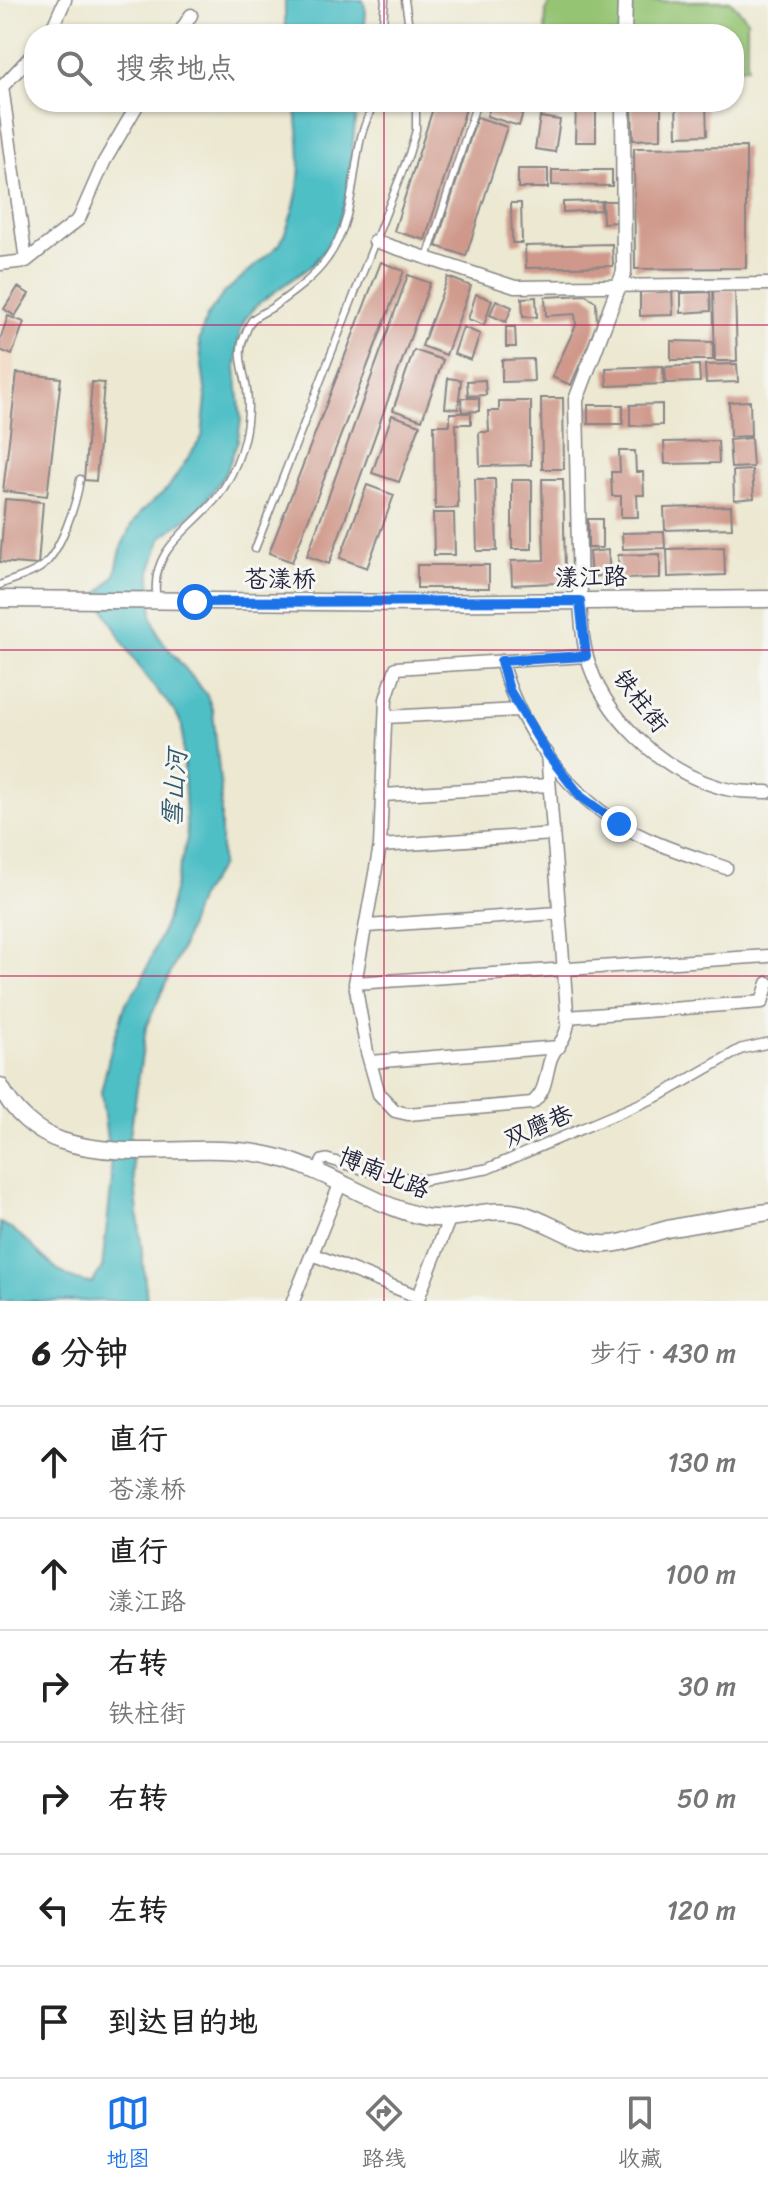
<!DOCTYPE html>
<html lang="zh">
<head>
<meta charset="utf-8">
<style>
	:root { --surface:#fff; --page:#f2f2f2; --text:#222; --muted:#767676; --line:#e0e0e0; --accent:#1a73e8 }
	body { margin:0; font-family:Sriracha,"LXGW WenKai TC",sans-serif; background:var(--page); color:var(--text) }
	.stop { position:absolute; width:24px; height:24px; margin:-18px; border:6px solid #1a73e8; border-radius:50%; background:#fff }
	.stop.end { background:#1a73e8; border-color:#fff; box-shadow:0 2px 8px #0008 }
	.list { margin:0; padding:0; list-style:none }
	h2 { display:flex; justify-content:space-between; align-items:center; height:104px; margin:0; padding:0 32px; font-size:34px }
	h2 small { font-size:26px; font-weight:400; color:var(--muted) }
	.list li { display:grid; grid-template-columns:52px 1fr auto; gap:24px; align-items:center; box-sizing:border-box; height:112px; padding:0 32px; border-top:2px solid var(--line) }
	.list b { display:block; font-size:30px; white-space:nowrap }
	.list p { margin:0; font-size:26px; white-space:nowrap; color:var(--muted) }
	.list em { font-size:26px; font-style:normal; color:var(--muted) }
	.icon { flex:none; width:44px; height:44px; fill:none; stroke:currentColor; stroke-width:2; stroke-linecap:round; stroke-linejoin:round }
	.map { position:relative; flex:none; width:768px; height:1301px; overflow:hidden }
	.search { position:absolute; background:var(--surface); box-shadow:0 2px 6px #0004; left:24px; right:24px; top:24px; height:88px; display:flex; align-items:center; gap:20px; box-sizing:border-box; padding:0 28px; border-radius:32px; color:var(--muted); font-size:30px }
	.sheet { height:776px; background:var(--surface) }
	nav { display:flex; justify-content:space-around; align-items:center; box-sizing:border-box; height:112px; border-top:2px solid var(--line); background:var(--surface); font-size:22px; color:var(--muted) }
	nav a { display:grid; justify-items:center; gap:4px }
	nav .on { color:var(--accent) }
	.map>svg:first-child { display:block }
	.built { fill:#f1d5bd }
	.green { fill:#95c473; stroke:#5c7357; stroke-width:2 }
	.water { fill:#50bfc6; stroke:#397080; stroke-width:2 }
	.building { fill:#cf988a }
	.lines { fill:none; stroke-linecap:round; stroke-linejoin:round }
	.service-casing { stroke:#878586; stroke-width:9 }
	.pedestrian-casing { stroke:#878586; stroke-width:12 }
	.minor-casing { stroke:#878586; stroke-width:15 }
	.tertiary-casing { stroke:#878586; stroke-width:17 }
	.secondary-casing { stroke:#878586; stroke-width:19 }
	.service { stroke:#fff; stroke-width:6 }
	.pedestrian { stroke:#fff; stroke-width:9 }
	.minor { stroke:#fff; stroke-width:12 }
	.tertiary { stroke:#fff; stroke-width:14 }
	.secondary { stroke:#fff; stroke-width:16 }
	.route { stroke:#1a73e8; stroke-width:10 }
	.grid { fill:none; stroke:#c2185b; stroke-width:2; stroke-opacity:0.55 }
	.labels { text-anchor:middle; stroke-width:6; stroke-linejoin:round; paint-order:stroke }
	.street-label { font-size:24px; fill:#22223b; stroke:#f6f6f2 }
	.water-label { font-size:26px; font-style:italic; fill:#32596c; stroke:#f6f6f2 }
</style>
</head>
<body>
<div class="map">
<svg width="768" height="1301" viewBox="0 0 768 1301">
	<rect width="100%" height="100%" fill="#f6f6f2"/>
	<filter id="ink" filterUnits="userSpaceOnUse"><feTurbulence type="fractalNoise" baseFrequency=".0125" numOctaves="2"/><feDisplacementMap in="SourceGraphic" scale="16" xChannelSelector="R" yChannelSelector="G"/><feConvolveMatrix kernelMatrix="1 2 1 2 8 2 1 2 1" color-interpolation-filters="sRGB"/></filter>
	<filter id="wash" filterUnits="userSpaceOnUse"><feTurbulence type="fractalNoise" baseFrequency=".006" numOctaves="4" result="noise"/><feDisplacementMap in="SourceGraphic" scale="32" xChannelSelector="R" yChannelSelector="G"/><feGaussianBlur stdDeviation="1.8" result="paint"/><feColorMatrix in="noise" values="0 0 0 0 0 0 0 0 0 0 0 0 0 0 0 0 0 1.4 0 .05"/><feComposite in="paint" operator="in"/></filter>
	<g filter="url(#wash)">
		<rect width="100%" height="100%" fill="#ece8d1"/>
		<path class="built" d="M0,319L25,320L15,356L0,505Z"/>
		<path class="green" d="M730,1L747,19V67L734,68V34H545L546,12L550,2Z"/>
		<path class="water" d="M285,0H363L366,12L364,34H285Z
			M295,102H357L348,192L336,231L324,251L312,265L259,303L245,319L240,332L236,367L241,420L238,440L226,473L200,508L162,537L150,571L152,616L159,637L207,695L213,712L221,789V865L198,899L181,950L146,1027L130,1135L147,1301H0V1223C33,1236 53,1282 92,1283L102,1268L112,1180L101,1092L111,1049L126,1003L141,982L166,922L187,839L182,726C176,708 161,697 149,681C128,651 113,628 98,595L115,575L122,545L131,526L140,513L168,488L202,437L206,397L199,341L206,318L224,293L280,244C305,192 302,157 295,102Z"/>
		<g id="blocks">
			<path class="building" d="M435,102H468L425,240L394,231Z
				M492,102H526L519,126L487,116Z
				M576,102H596V142H575Z
				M632,102H661V139L633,140Z
				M676,102H706L707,135L677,136Z
				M477,117L507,127L466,256L436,246Z
				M540,117L560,120L555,152L535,149Z
				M746,147V268L635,269L634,148Z
				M518,169H548V188H518Z
				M552,170H612V186L552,185Z
				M601,201V210L563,212V202Z
				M602,201H616L617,222L603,223Z
				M511,203H521L522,243H512Z
				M612,244L613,266L526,268L525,246Z
				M381,262L404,271L292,562L269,553Z
				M408,275L430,283L329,564L307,556Z
				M448,277L471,286L446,355L422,346Z
				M18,287L29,294L15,316L4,309Z
				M672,289L673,315L640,316V290Z
				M735,289L737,361H715L713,290Z
				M710,292L711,311L681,313V293Z
				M476,294L492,300L484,325L468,319Z
				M586,295L596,302L597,325L571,385L552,377L576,325L575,314L546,316L545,297Z
				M536,297L537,317H523L522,298Z
				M496,300L512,307L506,322L490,315Z
				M8,316L24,322L12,355L0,350V340Z
				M463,327L480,334L471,360L454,354Z
				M506,327H515L516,347H506Z
				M671,341L713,342V360H671Z
				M414,350L443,360L422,420L393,410Z
				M533,359L534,381L502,382V360Z
				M737,364L738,382L706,383L705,365Z
				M699,365L700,382L666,383L665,367Z
				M663,366L664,384L607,386L606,368Z
				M17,373L61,378L47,496L3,491Z
				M448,378L461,380L458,409L445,408Z
				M485,380L486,395L468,396L467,381Z
				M92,382L104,383L96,481L84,480Z
				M461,398H479V411L462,412Z
				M541,398H563L564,469H542Z
				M499,401H531V465L480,466L479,432H489L488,411H499Z
				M750,401L751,436L730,437L729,402Z
				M662,404V425L630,426V405Z
				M588,405H623V424H588Z
				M450,413H471V424H456L458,508L435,509L434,425H450Z
				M392,415L420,425L399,482L372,473Z
				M751,438L753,467L731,468L729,440Z
				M718,441L719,463L665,464L664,442Z
				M619,451H635L636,472H643L644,495H637L638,517H621V496H612L611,472H620Z
				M752,470L754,498L734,500L733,471Z
				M475,479H495L497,551H477Z
				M542,479H563L565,573L555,583L512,585L511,561L544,560Z
				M512,480H532V549H512Z
				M367,485L394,495L367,568L340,558Z
				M5,499L43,502L38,565L0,562Z
				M731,506L732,528L665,530L664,508Z
				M433,513H454L455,555H434Z
				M588,519H602V548H588Z
				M664,532L665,548L623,549L622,533Z
				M724,547L725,575L668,577L667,549Z
				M608,550L610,575L591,577L589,552Z
				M660,554V578L619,579L618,555Z
				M417,565H489V588H417Z"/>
		</g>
	</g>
	<g filter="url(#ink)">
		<use href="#blocks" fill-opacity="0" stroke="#878586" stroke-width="2"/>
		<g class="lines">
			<defs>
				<path id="service" d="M405,0L410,34
					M382,34L385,0
					M427,258L477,102
					M255,549L409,154L416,130V102
					M0,585C13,579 28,576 40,568C60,555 77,502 80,479
					M156,592C152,541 204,524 226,484C242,457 251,423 247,390C245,373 236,354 244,337C246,332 249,324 252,320C257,315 267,311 273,307C292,293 313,279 327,259C352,225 352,182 360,142C362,129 369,115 374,102"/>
				<path id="pedestrian" d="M316,1170L322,1160L327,1159L382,1175L423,1180L487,1169L661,1095L741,1049L768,1043"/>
				<path id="minor" d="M50,34L65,0
					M179,34L191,15
					M2,86L26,261
					M0,89L34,53
					M375,241L515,287L768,284
					M0,264L26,261L79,219L104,162L139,102
					M580,601C581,620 582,638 587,657C603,716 660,770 719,787C734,792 752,792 768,792
					M501,661C518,724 562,788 618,823C650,844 690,855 726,868
					M386,717L519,710
					M547,753L568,1024C564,1044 557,1043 551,1058C545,1075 547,1091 532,1103L408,1114L395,1111L379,1094L367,1052L355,983L380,846L386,699L396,668L586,656
					M383,795L549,785
					M380,846L553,834
					M367,926L559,913
					M355,983L768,956
					M567,1017L762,1002L768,983
					M370,1062L559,1047
					M312,1254L419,1297
					M293,1301L341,1182
					M417,1301L450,1217"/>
				<path id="tertiary" d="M624,34L625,0
					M580,601L576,400L624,272L623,102"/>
				<path id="secondary" d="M0,599L415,603L768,599
					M0,1086C13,1111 35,1132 62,1141C128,1162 200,1141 267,1155C323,1166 370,1205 425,1217C458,1223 489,1205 522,1214C548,1221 573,1241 601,1244C623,1246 650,1232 672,1228C704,1222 736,1217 768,1212"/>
			</defs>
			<use href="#service" class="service-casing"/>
			<use href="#pedestrian" class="pedestrian-casing"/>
			<use href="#minor" class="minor-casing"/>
			<use href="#tertiary" class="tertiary-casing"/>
			<use href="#secondary" class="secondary-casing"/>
			<use href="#service" class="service"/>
			<use href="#pedestrian" class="pedestrian"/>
			<use href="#minor" class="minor"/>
			<use href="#tertiary" class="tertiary"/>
			<use href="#secondary" class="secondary"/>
		</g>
	</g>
	<g class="lines" filter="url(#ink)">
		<path class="route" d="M195,602L580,601L586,656L501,661L509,690L547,753L581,797L619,824"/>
	</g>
	<path class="grid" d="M384,0V34M384,102V1301M0,325H768M0,650H768M0,976H768"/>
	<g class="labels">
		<g class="street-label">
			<text transform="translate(591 577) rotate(-1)" y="8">漾江路</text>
			<text x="280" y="587">苍漾桥</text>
			<text transform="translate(641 701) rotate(52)" y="8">铁柱街</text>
			<text transform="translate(538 1126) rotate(-23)" y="8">双磨巷</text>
			<text transform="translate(384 1173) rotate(22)" y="8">博南北路</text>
		</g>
		<g class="water-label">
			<text transform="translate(174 788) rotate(-86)" y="9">雪山河</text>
		</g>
	</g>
</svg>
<div class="stop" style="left:195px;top:602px"></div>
<div class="stop end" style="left:619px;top:824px"></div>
<div class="search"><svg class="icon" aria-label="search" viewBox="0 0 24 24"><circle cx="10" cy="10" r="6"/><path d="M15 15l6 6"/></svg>搜索地点</div>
</div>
<section class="sheet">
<h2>6 分钟<small>步行 · 430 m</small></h2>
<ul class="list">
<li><svg class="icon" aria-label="ahead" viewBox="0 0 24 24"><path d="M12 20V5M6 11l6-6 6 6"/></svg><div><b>直行</b><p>苍漾桥</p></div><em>130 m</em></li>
<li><svg class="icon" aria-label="ahead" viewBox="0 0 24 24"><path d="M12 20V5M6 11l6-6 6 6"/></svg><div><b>直行</b><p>漾江路</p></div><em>100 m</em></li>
<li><svg class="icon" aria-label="right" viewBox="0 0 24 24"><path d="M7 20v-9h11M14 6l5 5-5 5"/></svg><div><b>右转</b><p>铁柱街</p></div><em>30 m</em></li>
<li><svg class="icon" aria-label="right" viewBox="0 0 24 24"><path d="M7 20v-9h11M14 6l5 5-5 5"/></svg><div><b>右转</b></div><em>50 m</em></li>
<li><svg class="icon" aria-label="left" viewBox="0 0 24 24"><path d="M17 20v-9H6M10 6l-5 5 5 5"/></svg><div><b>左转</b></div><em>120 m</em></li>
<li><svg class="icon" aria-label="arrive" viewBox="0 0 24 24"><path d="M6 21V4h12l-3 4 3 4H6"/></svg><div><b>到达目的地</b></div></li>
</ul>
</section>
<nav>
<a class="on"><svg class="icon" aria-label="map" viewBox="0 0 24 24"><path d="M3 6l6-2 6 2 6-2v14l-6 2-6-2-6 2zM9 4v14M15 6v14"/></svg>地图</a>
<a><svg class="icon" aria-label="directions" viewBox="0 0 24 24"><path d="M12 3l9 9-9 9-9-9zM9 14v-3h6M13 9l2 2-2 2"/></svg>路线</a>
<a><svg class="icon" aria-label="saved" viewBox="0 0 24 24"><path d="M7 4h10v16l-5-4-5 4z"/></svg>收藏</a>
</nav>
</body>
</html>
